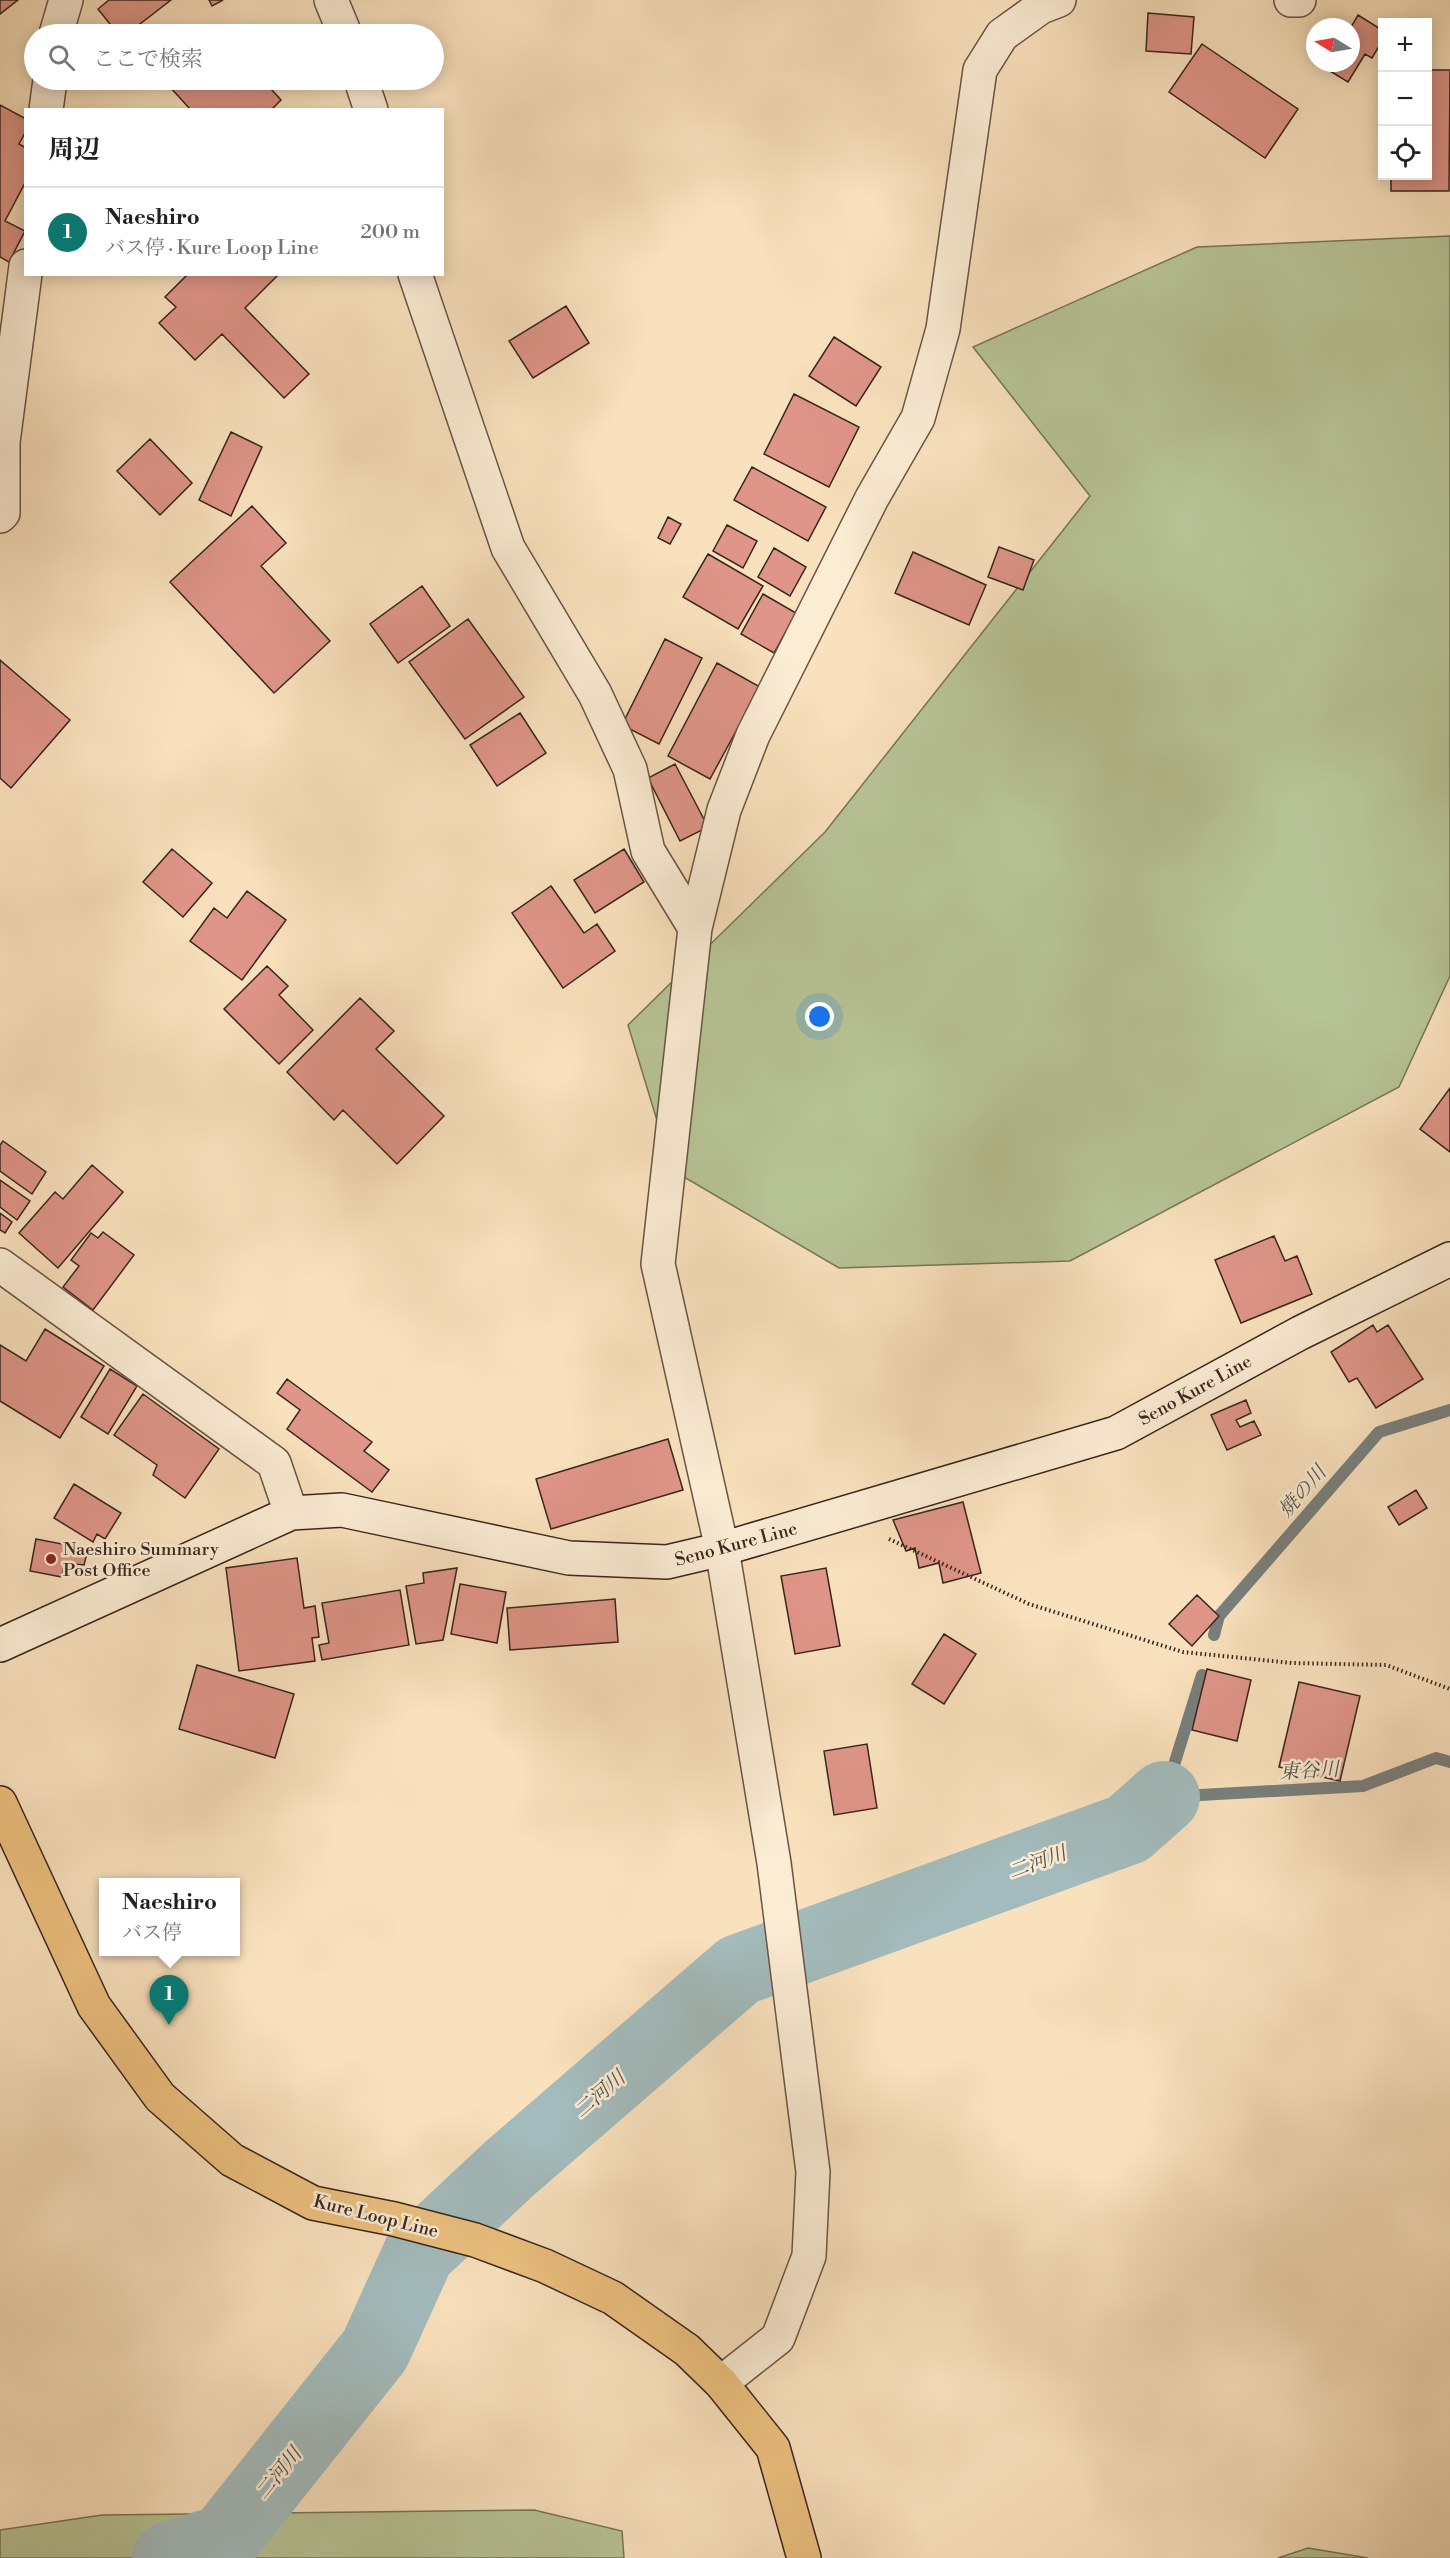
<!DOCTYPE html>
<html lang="ja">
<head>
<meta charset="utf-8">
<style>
	:root { --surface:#fff; --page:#f2f2f2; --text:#202124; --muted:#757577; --line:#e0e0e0; --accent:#0f766e }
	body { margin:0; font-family:"Libre Bodoni","Noto Serif JP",serif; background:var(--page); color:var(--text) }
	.controls { position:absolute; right:18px; top:18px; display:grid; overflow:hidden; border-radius:0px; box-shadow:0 3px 15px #0003 }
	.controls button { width:54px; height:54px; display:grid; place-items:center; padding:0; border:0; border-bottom:2px solid var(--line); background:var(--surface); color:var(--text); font:30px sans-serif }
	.compass { position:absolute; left:1306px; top:18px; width:54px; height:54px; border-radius:50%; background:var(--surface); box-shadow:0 3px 15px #0003; rotate:281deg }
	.you { position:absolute; left:820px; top:1017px; width:21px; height:21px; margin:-15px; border:4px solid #fff; border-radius:50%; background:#1a73e8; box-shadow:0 0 0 9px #1a73e833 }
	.badge { display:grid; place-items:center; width:39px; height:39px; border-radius:50%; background:var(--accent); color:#fff; font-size:20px; font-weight:700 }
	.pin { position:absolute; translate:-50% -50px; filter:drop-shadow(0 2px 3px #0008) }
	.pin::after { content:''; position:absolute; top:32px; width:21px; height:18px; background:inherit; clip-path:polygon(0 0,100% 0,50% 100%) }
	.popup { position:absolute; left:99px; top:1878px; width:141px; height:78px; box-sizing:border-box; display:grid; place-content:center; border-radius:0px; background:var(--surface); filter:drop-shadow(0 2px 4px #0005); font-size:20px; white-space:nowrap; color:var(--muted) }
	.popup b { font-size:22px; color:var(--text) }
	.popup::after { content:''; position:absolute; left:50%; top:100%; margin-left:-12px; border:12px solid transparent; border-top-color:var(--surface) }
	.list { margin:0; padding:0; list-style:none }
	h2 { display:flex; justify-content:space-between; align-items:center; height:78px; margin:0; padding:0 24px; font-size:26px }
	h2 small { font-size:20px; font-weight:400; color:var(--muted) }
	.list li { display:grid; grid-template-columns:39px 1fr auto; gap:18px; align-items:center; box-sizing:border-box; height:90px; padding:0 24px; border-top:2px solid var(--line) }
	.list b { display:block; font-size:22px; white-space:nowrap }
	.list p { margin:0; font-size:20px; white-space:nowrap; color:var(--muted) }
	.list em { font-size:20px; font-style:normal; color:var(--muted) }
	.icon { flex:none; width:33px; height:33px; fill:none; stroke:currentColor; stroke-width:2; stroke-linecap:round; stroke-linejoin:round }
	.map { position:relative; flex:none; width:1450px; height:2558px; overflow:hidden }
	.search { position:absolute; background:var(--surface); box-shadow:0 3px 15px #0003; left:24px; top:24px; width:420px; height:66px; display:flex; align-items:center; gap:15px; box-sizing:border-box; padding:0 21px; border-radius:33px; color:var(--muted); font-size:22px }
	.panel { position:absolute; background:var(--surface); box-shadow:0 3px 15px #0003; left:24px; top:108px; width:420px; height:168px; border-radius:0px }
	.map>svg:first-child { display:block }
	.green { fill:#b7c496; stroke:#78745a; stroke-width:1.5 }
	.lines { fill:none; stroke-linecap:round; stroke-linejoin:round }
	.stream { stroke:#787f7d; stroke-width:12 }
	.river { stroke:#a3bbbc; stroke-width:72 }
	.building { fill:#df9588; stroke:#38251e; stroke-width:1.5 }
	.minor-casing { stroke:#685446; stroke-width:36 }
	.secondary-casing { stroke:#38251e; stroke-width:36 }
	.primary-casing { stroke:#38251e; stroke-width:36 }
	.path { stroke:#38251e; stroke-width:4; stroke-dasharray:1.5 3; stroke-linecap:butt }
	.minor { stroke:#fbecd4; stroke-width:33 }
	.secondary { stroke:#fbecd4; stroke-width:33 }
	.primary { stroke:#ecc07e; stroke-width:33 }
	.poi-dot { fill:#8f2418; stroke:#fbecd4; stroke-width:2 }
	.labels { text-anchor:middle; stroke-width:5; stroke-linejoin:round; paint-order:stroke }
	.street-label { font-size:18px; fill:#38251e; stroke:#fbecd4 }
	.poi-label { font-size:18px; fill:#38251e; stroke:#fbecd4; text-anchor:start }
	.water-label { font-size:20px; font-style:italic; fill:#58524d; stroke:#fbecd4 }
</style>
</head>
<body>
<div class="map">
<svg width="1450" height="2558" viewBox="0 0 1450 2558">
	<rect width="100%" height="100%" fill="#f9e1bd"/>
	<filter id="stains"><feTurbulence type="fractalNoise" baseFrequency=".00333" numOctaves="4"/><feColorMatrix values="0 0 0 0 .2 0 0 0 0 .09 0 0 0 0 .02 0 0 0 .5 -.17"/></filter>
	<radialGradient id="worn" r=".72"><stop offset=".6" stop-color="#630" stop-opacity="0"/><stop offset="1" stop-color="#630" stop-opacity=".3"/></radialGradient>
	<path class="green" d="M1450,236V976L1399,1087L1070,1261L839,1268L672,1170L628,1025L825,832L1090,496L973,347L1197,247Z
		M534,2510L622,2531L624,2558H0V2530L102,2515Z
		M1308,2548L1368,2558H1278Z"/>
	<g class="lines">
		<path class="stream" d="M1214,1635L1219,1616L1379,1432L1450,1410
			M1202,1675L1164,1797L1363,1786L1436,1758L1450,1762"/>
		<path class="river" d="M168,2558L223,2541L375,2350L419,2253L510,2168L739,1970L1128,1829L1164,1797"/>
	</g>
	<path class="building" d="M0,0H18L0,14Z
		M109,0H171L127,34H118L98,9Z
		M209,0H223L212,6Z
		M1148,13L1194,17L1191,54L1146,51Z
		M1358,15L1382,30V41L1372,58L1365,54L1348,82L1325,68L1329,63H1351V27Z
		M1202,44L1298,109L1265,158L1169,92Z
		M1428,70H1450L1449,191H1391V176H1428Z
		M175,80H263L281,100L271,110H191L169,86Z
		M0,105L26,119V131L19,144L26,148V181L5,221L25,231L9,262L0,257Z
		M188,274H279L245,308L309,374L284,398L222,334L195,360L159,323L176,307L165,297Z
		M566,306L589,343L533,378L509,341Z
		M834,337L881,367L856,406L809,376Z
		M794,394L859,427L829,487L764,454Z
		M231,432L262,447L231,516L199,500Z
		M150,439L192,483L160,515L117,471Z
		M752,467L826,507L808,541L734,500Z
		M252,506L286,543L261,566L330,641L274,693L170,582Z
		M668,517L681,524L670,544L658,538Z
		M727,525L757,541L743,568L713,551Z
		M999,547L1034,560L1023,590L988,577Z
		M774,548L806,567L790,596L758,577Z
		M913,552L986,585L969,625L895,593Z
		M708,554L763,586L738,629L683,597Z
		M422,586L450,626L398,663L370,624Z
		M763,594L796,613L774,653L741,634Z
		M468,619L524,697L465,739L409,662Z
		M665,639L702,658L659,744L622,725Z
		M0,660L70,720L11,788L0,778Z
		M717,663L760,687L710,779L668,756Z
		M520,713L546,753L497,786L470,745Z
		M675,764L708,827L680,841L648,778Z
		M172,849L212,883L183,917L143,882Z
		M624,849L644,882L595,913L574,880Z
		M551,886L584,933L597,924L615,951L563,988L512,913Z
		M247,891L286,920L242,980L190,941L214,908L227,918Z
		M267,966L288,986L279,995L313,1030L279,1064L224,1009Z
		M360,998L394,1031L376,1049L444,1116L397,1164L343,1110L334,1120L287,1072Z
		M1450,1088V1152L1420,1129Z
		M3,1141L46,1172L32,1194L0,1171V1145Z
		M92,1165L123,1192L58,1268L19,1233L55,1192L63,1199Z
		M0,1180L30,1201L17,1220L0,1207Z
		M0,1213L12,1222L5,1233L0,1230Z
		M103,1232L134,1255L93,1310L63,1287L79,1266L71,1260L91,1233L98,1238Z
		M1274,1236L1285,1261L1297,1256L1312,1294L1241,1323L1215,1260Z
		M1373,1325L1377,1332L1388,1325L1423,1379L1376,1408L1357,1378L1349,1382L1331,1352Z
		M45,1329L104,1366L60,1438L0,1401V1345L26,1361Z
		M110,1369L137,1386L108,1434L81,1417Z
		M287,1379L372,1442L364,1451L389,1470L372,1492L287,1429L300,1410L277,1393Z
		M143,1394L219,1449L185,1498L153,1475L157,1465L114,1435Z
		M1246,1400L1251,1413L1236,1420L1240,1427L1254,1421L1261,1435L1227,1450L1211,1415Z
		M668,1439L683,1490L551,1529L536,1479Z
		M74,1484L121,1513L105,1539L97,1534L93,1542L54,1518Z
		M1416,1490L1427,1508L1399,1525L1388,1507Z
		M963,1502L981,1573L943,1583L939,1563L919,1568L915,1548L906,1551L893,1520Z
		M36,1539L88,1549L84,1565L75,1564L74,1571L63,1569L62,1577L30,1571Z
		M297,1558L304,1608L315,1606L319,1637L312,1638L315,1661L239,1671L226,1568Z
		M457,1568L443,1640L416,1644L406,1586L424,1583L423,1573Z
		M826,1568L840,1646L795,1654L781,1576Z
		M460,1584L506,1592L497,1643L451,1634Z
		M400,1590L409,1645L322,1660L319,1645L329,1643L322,1603Z
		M1197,1595L1219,1616L1192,1646L1169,1624Z
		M615,1599L618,1642L510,1650L507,1608Z
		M944,1634L976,1654L944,1704L912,1684Z
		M197,1665L294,1694L275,1758L179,1729Z
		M1207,1669L1251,1680L1237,1741L1192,1730Z
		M1299,1682L1360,1696L1340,1781L1279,1767Z
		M867,1744L877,1808L834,1815L824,1751Z"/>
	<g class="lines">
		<defs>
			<path id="minor" d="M331,0L345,34
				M1291,0H1299
				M56,34L66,0
				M361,80L371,110
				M46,110L50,80
				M415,274L508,548L595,694L630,769L648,851L695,928
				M0,516L3,513V442L26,266
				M0,1265L274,1463L291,1513
				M721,2383L778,2338L809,2256L813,2172L774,1863L722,1549L658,1264L695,928L724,810L753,735L872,498L918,418L943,329L980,70L1002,35L1041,7L1059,0"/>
			<path id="secondary" d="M0,1645L291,1513L342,1510L569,1558L667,1562L722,1549L1116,1433L1300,1333L1450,1259"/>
			<path id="primary" d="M0,1803L94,2006L160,2097L232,2160L313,2203L394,2219L475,2240L545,2266L613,2298L687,2350L721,2383L773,2448L804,2558"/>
		</defs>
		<use href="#minor" class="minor-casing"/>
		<use href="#secondary" class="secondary-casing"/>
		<use href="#primary" class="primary-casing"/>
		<path class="path" d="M889,1539L1029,1604L1183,1652L1292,1663L1386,1665L1450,1689"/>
		<use href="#minor" class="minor"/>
		<use href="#secondary" class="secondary"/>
		<use href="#primary" class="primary"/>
	</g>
	<circle class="poi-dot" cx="51" cy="1559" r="6"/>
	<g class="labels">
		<g class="street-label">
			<text transform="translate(1195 1390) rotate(-29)" y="6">Seno Kure Line</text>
			<text transform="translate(736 1544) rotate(-15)" y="6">Seno Kure Line</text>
			<text transform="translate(376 2216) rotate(14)" y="6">Kure Loop Line</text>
		</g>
		<g class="poi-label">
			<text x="63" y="1555">Naeshiro Summary<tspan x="63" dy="21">Post Office</tspan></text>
		</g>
		<g class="water-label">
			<text transform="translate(1302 1491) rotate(-49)" y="7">焼の川</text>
			<text transform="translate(1309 1770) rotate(-3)" y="7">東谷川</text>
			<text transform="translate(1037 1862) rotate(-20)" y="7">二河川</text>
			<text transform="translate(599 2094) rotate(-41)" y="7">二河川</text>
			<text transform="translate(278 2473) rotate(-51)" y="7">二河川</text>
		</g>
	</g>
	<rect width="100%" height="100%" filter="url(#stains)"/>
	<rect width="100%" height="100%" fill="url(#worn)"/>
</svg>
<div class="controls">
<button>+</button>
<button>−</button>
<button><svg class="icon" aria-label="locate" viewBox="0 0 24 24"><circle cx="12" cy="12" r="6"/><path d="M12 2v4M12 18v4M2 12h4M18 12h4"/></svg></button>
</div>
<svg class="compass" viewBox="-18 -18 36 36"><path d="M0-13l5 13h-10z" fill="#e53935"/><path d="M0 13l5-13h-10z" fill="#757577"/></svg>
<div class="you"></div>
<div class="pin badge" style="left:169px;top:2025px">1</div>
<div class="popup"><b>Naeshiro</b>バス停</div>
<div class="search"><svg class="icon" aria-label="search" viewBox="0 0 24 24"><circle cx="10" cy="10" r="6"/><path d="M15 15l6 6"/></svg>ここで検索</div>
<section class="panel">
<h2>周辺<small></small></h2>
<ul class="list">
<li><span class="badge">1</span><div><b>Naeshiro</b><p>バス停 · Kure Loop Line</p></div><em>200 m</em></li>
</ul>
</section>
</div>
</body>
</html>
